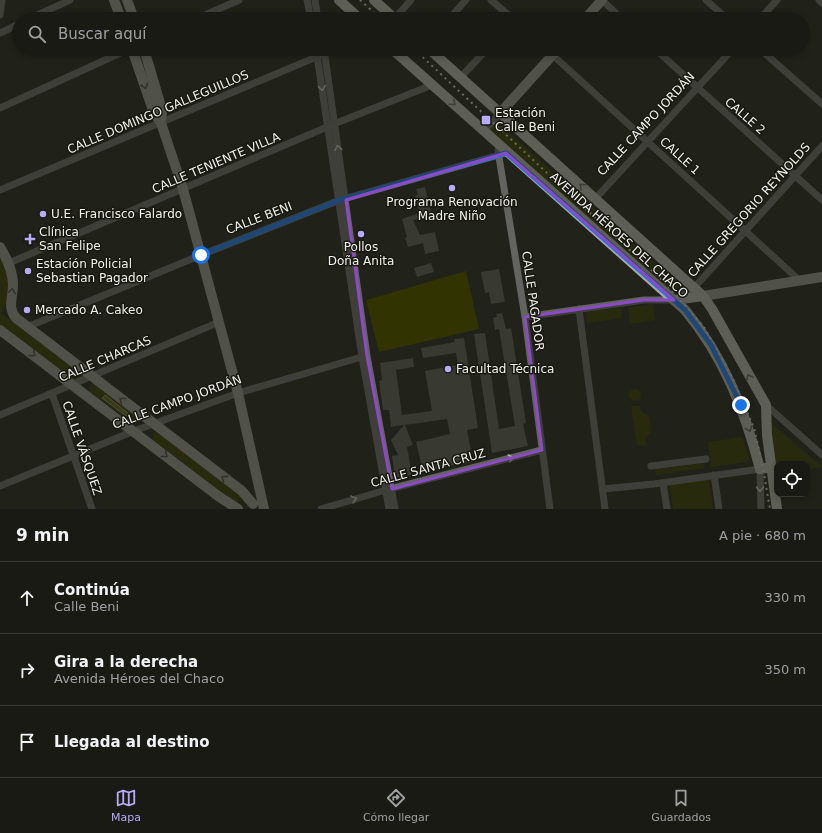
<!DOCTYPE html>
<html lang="es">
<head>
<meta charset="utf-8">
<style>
	:root { --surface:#191a14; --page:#262722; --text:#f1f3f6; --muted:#9fa1a0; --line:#373834; --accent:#b8abf7 }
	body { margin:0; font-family:"DejaVu Sans",sans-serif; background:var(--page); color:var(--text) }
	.controls { position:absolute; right:12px; bottom:12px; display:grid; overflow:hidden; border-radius:8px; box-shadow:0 2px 6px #0003 }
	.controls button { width:36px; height:36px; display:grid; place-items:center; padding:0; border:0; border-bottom:1px solid var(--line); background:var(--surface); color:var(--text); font:20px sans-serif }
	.stop { position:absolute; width:12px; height:12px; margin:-9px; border:3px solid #1a73e8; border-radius:50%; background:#fff }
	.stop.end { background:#1a73e8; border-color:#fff; box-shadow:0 1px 4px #0008 }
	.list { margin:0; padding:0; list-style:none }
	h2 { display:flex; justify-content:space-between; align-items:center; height:52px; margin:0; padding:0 16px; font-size:17px }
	h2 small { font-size:13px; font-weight:400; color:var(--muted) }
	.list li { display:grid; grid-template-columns:26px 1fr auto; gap:12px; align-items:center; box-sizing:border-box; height:72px; padding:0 16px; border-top:1px solid var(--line) }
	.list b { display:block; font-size:15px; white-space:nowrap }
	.list p { margin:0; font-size:13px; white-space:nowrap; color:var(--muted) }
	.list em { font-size:13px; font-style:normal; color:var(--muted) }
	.icon { flex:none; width:22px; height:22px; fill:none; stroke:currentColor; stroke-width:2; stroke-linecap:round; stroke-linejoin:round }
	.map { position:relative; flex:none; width:822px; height:509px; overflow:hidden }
	.search { position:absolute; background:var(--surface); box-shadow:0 2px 6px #0003; left:12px; right:12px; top:12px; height:44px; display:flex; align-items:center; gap:10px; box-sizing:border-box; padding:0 14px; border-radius:22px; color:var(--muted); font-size:15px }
	.sheet { height:268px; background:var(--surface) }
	nav { display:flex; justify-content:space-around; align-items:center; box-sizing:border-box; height:56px; border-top:1px solid var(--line); background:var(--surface); font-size:11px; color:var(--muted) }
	nav a { display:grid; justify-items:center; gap:2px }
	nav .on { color:var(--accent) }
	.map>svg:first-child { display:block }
	.green { fill:#313300 }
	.water { fill:#575a22; stroke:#85885f }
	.building { fill:#383930 }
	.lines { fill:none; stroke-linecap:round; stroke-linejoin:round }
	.street { stroke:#63635f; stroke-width:7 }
	.secondary { stroke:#898983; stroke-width:10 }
	.primary { stroke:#a6a79e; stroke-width:10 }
	.rail { stroke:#bdbeb8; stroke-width:2; stroke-dasharray:2 4; stroke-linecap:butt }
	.oneway { stroke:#45453f }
	.oneway2 { stroke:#b1b2ad }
	.oneway3 { stroke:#5f6058 }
	.route { stroke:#1a73e8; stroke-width:5 }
	.marked { fill:none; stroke:#8d4ac6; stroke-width:3; stroke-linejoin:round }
	.poi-dot { fill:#b8abf7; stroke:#181811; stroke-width:1.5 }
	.labels { text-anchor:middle; stroke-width:3; stroke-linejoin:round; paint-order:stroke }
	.street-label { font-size:12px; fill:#f1f2ed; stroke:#181811 }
	.poi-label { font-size:12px; fill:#f1f2ed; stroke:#181811; text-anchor:start }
</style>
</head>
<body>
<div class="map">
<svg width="822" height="509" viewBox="0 0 822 509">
	<rect width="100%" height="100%" fill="#21221a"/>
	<path class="green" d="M497,122L676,282L678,285L676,290L670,293L489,130Z
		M0,252C8,277 15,289 1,313L26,330L86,377L75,382L0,325Z
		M466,271L479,329L379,352L366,300Z
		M653,304L655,320L630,324L628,308Z
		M621,308L622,318L587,323L586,312Z
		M94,383L138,416L133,423L89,391L90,386Z
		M629 395a6 6 0 1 1 12 0a6 6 0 1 1-12 0Z
		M631,406H640L641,412L649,416L651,432L645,439L646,446L637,445Z
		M760,413L822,467L807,469V464H777V473L772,474Z
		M156,432H159L241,495V500L236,503L153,440V434Z
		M742,437L749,458L747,462L711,467L708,442Z
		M703,463L704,468L656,475L655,470Z
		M709,478L713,509H673L670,484Z"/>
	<path class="water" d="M105,395L128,413L126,416L102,398Z"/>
	<path class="building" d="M425,187L432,216L413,220L420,235L435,232L439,251L425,254L423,243L408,247L405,238L407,237L402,219L420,213L415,196L418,195L416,189Z
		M431,263L434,272L417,277L414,268Z
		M499,269L505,302L491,304L489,292L485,293L481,272Z
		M502,313L506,329L511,328L526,423L523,424L528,446L492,453L474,334L485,333L499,429L515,426L499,329L495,330L493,318L497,317L496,314Z
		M464,338L478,428L467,430L473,462L423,471L416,442L450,434L447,419L405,425L413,445L407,447L412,475L395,478L392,456L398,455L391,440L404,425L391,427L389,410H383L379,381L382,380L380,363L413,358L414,367L396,370L402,415L432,411L425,371L458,365L456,353L423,358L421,348L455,342L454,339Z"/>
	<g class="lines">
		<path class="street" d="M307,0L311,19
			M315,0L318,19
			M491,0L513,19
			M602,0L622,19
			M706,0L727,19
			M819,0L822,3
			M0,15L2,0
			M395,18L411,0
			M29,19L70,0
			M196,19L239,0
			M449,19L466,0
			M760,19L777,0
			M0,33L19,24
			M316,49L362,357L389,509
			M324,49L367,356L395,509
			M546,49L799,280
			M655,49L822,200
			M760,49L822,104
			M461,77L487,49
			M0,108L129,49
			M484,131L501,112
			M498,151L525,317L550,509
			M0,190L321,55
			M595,199L733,49
			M9,263L334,124L432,85
			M579,309L605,509
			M525,317L644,300H674L693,289L822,146
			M27,327L201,255L340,200L506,153
			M52,394L92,509
			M766,405L822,455
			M0,415L219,322
			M651,466L706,459
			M714,475L719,509
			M663,483L667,509
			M0,486L134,431L238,393L365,356
			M603,489L654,484L760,469L761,509
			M321,509L386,490L542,450"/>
		<path class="secondary" d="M114,0L121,19
			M127,0L134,19
			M585,19L602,0
			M132,49L154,113L161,123L183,189L238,393L264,509
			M144,49L162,110L161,123
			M501,112L558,49
			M0,247C7,259 13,271 13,285C13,298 7,307 16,318L242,491L253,504
			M703,296L822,277
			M0,330L218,496L238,509"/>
		<path class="primary" d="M339,0L360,19
			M374,0L395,19
			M392,49L685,310C724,357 745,411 760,469L772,467
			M429,49L703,296L712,309L766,405L767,435L777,509
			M674,300L703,296"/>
		<path class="rail" d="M360,0L381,19
			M414,49L663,281L704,327L732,377L754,428L763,468L770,509"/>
	</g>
	<defs><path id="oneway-chevron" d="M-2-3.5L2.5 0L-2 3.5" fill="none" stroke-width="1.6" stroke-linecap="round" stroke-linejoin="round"/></defs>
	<g class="oneway">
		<use href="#oneway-chevron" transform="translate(145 86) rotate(71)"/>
		<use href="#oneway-chevron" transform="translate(12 291) rotate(-82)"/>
		<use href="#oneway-chevron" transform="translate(33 354) rotate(37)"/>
		<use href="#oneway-chevron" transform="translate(122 400) rotate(-142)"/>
		<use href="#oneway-chevron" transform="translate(165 455) rotate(38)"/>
		<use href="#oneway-chevron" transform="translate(224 478) rotate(-143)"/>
	</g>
	<g class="oneway2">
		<use href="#oneway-chevron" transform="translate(322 88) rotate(82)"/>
		<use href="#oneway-chevron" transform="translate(338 148) rotate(-99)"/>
		<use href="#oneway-chevron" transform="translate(511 458) rotate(-14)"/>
		<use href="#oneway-chevron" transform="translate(760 489) rotate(89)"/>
		<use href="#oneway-chevron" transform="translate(354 499) rotate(-16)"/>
	</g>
	<g class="oneway3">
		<use href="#oneway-chevron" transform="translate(453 103) rotate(42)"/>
		<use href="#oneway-chevron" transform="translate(582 186) rotate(-137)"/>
		<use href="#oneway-chevron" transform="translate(749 377) rotate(-115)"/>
		<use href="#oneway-chevron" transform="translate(749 429) rotate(71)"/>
	</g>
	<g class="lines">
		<path class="route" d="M201,255L340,200L506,153L685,310L711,345L741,405"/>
	</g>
	<path d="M0 0H822V509H0ZM506,153L674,300H644L525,317L542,450L392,489L367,356L346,200Z" fill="#21221a" fill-opacity=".55" fill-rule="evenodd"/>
	<path class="marked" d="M506,153L674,300H644L525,317L542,450L392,489L367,356L346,200Z"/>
	<g class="poi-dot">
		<rect x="481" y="115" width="10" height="10" rx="2"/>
		<circle cx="452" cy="188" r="4"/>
		<circle cx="43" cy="214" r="4"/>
		<circle cx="361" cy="234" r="4"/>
		<path d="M28 233h4v4h4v4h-4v4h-4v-4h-4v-4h4z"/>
		<circle cx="28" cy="271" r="4"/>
		<circle cx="27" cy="310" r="4"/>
		<circle cx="448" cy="369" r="4"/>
	</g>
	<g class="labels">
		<g class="street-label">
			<text transform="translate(158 112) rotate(-23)" y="4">CALLE DOMINGO GALLEGUILLOS</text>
			<text transform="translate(745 116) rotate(41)" y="4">CALLE 2</text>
			<text transform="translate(646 124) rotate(-47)" y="4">CALLE CAMPO JORDÁN</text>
			<text transform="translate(680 156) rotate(42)" y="4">CALLE 1</text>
			<text transform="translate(216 163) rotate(-23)" y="4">CALLE TENIENTE VILLA</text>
			<text transform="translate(749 210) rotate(-48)" y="4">CALLE GREGORIO REYNOLDS</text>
			<text transform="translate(259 218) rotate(-21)" y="4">CALLE BENI</text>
			<text transform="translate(619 235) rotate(42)" y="4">AVENIDA HÉROES DEL CHACO</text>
			<text transform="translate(533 301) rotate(82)" y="4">CALLE PAGADOR</text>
			<text transform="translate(105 359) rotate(-23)" y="4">CALLE CHARCAS</text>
			<text transform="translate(177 402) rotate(-20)" y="4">CALLE CAMPO JORDÁN</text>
			<text transform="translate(82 448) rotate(71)" y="4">CALLE VÁSQUEZ</text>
			<text transform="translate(428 468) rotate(-15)" y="4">CALLE SANTA CRUZ</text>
		</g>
		<g class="poi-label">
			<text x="495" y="117">Estación<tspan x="495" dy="14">Calle Beni</tspan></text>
			<text x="452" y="206" text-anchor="middle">Programa Renovación<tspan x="452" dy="14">Madre Niño</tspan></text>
			<text x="51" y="218">U.E. Francisco Falardo</text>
			<text x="39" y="236">Clínica<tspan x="39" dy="14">San Felipe</tspan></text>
			<text x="361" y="251" text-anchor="middle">Pollos<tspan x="361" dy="14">Doña Anita</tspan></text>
			<text x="36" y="268">Estación Policial<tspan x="36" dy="14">Sebastian Pagador</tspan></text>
			<text x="35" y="314">Mercado A. Cakeo</text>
			<text x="456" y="373">Facultad Técnica</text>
		</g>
	</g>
</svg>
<div class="controls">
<button><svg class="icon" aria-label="locate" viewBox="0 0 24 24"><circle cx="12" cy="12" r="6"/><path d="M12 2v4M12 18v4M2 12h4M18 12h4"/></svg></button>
</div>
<div class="stop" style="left:201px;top:255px"></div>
<div class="stop end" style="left:741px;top:405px"></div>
<div class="search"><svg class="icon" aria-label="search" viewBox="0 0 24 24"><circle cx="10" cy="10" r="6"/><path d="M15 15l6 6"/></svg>Buscar aquí</div>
</div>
<section class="sheet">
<h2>9 min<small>A pie · 680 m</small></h2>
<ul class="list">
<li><svg class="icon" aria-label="ahead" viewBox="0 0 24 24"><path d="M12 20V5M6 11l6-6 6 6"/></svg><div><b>Continúa</b><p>Calle Beni</p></div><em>330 m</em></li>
<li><svg class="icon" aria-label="right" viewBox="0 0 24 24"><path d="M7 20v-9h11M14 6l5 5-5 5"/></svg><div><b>Gira a la derecha</b><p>Avenida Héroes del Chaco</p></div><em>350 m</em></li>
<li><svg class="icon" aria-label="arrive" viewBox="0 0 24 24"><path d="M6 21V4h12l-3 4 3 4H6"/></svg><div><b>Llegada al destino</b></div></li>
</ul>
</section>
<nav>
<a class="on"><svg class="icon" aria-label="map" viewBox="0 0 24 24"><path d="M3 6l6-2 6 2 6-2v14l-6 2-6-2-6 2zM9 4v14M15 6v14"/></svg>Mapa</a>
<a><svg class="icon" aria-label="directions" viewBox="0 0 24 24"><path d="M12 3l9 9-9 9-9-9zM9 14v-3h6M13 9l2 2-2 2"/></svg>Cómo llegar</a>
<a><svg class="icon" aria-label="saved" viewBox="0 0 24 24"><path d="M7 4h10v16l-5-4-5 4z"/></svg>Guardados</a>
</nav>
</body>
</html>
